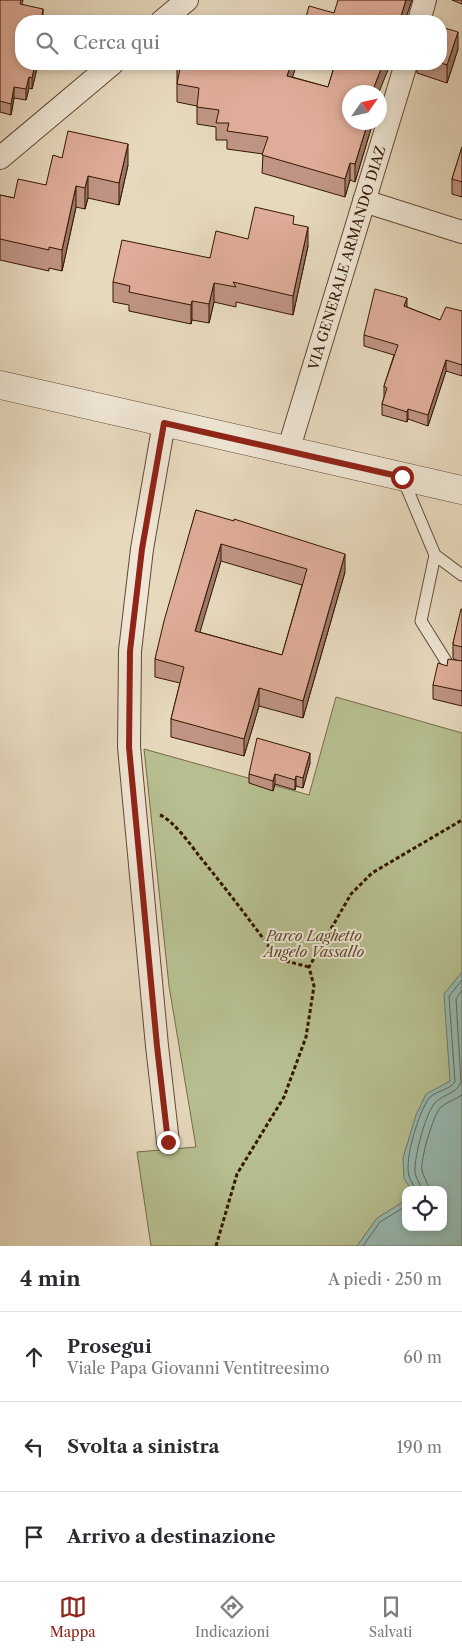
<!DOCTYPE html>
<html lang="it">
<head>
<meta charset="utf-8">
<style>
	:root { --surface:#fff; --page:#f7f7f7; --text:#2b2b33; --muted:#7c7c81; --line:#e1e1e2; --accent:#8f2418 }
	body { margin:0; font-family:"Libre Caslon Text",serif; background:var(--page); color:var(--text) }
	.controls { position:absolute; right:15px; bottom:15px; display:grid; overflow:hidden; border-radius:10px; box-shadow:0 2px 8px #0003 }
	.controls button { width:45px; height:45px; display:grid; place-items:center; padding:0; border:0; border-bottom:1px solid var(--line); background:var(--surface); color:var(--text); font:25px sans-serif }
	.compass { position:absolute; left:342px; top:85px; width:45px; height:45px; border-radius:50%; background:var(--surface); box-shadow:0 2px 8px #0003; rotate:56deg }
	.stop { position:absolute; width:15px; height:15px; margin:-11px; border:4px solid #8f2418; border-radius:50%; background:#fff }
	.stop.end { background:#8f2418; border-color:#fff; box-shadow:0 1px 5px #0008 }
	.list { margin:0; padding:0; list-style:none }
	h2 { display:flex; justify-content:space-between; align-items:center; height:65px; margin:0; padding:0 20px; font-size:21px }
	h2 small { font-size:16px; font-weight:400; color:var(--muted) }
	.list li { display:grid; grid-template-columns:32px 1fr auto; gap:15px; align-items:center; box-sizing:border-box; height:90px; padding:0 20px; border-top:1px solid var(--line) }
	.list b { display:block; font-size:19px; white-space:nowrap }
	.list p { margin:0; font-size:16px; white-space:nowrap; color:var(--muted) }
	.list em { font-size:16px; font-style:normal; color:var(--muted) }
	.icon { flex:none; width:28px; height:28px; fill:none; stroke:currentColor; stroke-width:2; stroke-linecap:round; stroke-linejoin:round }
	.map { position:relative; flex:none; width:462px; height:1246px; overflow:hidden }
	.search { position:absolute; background:var(--surface); box-shadow:0 2px 8px #0003; left:15px; right:15px; top:15px; height:55px; display:flex; align-items:center; gap:12px; box-sizing:border-box; padding:0 18px; border-radius:20px; color:var(--muted); font-size:19px }
	.sheet { height:335px; background:var(--surface) }
	nav { display:flex; justify-content:space-around; align-items:center; box-sizing:border-box; height:70px; border-top:1px solid var(--line); background:var(--surface); font-size:14px; color:var(--muted) }
	nav a { display:grid; justify-items:center; gap:2px }
	nav .on { color:var(--accent) }
	.map>svg:first-child { display:block }
	.green { fill:#b7bf90; stroke:#766b48; fill-rule:evenodd }
	.water { fill:#97bab1; stroke:#70796a }
	.lines { fill:none; stroke-linecap:round; stroke-linejoin:round }
	.shore { stroke:#666858; stroke-width:1 }
	.service-casing { stroke:#624830; stroke-width:13 }
	.minor-casing { stroke:#624830; stroke-width:24 }
	.tertiary-casing { stroke:#624830; stroke-width:29 }
	.path { stroke:#351700; stroke-width:3; stroke-dasharray:4 2.5; stroke-linecap:butt }
	.service { stroke:#efe6d5; stroke-width:11 }
	.minor { stroke:#efe6d5; stroke-width:22 }
	.tertiary { stroke:#efe6d5; stroke-width:28 }
	.wall { fill:#c09484; stroke:#351700; fill-rule:evenodd }
	.shaded-wall { fill:#9c786b; stroke:#351700 }
	.building { fill:#dfac99; stroke:#351700; fill-rule:evenodd }
	.route { stroke:#8f2418; stroke-width:6 }
	.labels { text-anchor:middle; stroke-width:4; stroke-linejoin:round; paint-order:stroke }
	.street-label { font-size:14px; fill:#351700; stroke:#efe6d5 }
	.park-label { font-size:14px; font-style:italic; fill:#5c492b; stroke:#efe6d5 }
</style>
</head>
<body>
<div class="map">
<svg width="462" height="1246" viewBox="0 0 462 1246">
	<rect width="100%" height="100%" fill="#e7d9be"/>
	<filter id="stains"><feTurbulence type="fractalNoise" baseFrequency=".004" numOctaves="4"/><feColorMatrix values="0 0 0 0 .2 0 0 0 0 .09 0 0 0 0 .02 0 0 0 .5 -.17"/></filter>
	<radialGradient id="worn" r=".72"><stop offset=".6" stop-color="#630" stop-opacity="0"/><stop offset="1" stop-color="#630" stop-opacity=".3"/></radialGradient>
	<path class="green" d="M336,697L462,733V1246H151L137,1152L196,1147L169,986L144,749L309,795ZM406,1190H443V1227H406Z"/>
	<path class="water" d="M462,972V1246H357L377,1218L406,1200V1227H443V1190H411L404,1178L403,1158L416,1115L426,1094L450,1081L444,994Z"/>
	<g class="lines">
		<path class="shore" d="M415,1190C414,1184 410,1181 409,1176C404,1159 419,1112 429,1098C436,1091 449,1090 455,1082L449,996L462,980
			M421,1190C421,1183 415,1178 415,1171C414,1158 426,1109 437,1101C445,1094 457,1093 461,1082L456,999L462,990
			M429,1190C428,1182 424,1178 422,1171C420,1160 433,1115 441,1107C447,1102 456,1099 462,1095
			M363,1246L380,1222L406,1206"/>
		<defs>
			<path id="service" d="M403,479L435,555L462,575
				M435,555L421,621L449,666L462,669"/>
			<g id="minor">
				<path d="M162,21L187,0"/>
				<path d="M419,21L425,0"/>
				<path d="M0,158L112,64"/>
				<path d="M364,201L462,232"/>
				<path d="M164,423L142,549L130,651L129,747L157,1046L168,1142"/>
				<path id="s1" d="M288,451L406,64"/>
			</g>
			<path id="tertiary" d="M0,385L462,490"/>
		</defs>
		<use href="#service" class="service-casing"/>
		<use href="#minor" class="minor-casing"/>
		<use href="#tertiary" class="tertiary-casing"/>
		<path class="path" d="M160,815C174,821 190,844 200,857C227,890 253,924 278,959L309,967
			M216,1246L237,1174L284,1097L306,1037L314,986L309,967L351,894L372,873L462,820"/>
		<use href="#service" class="service"/>
		<use href="#minor" class="minor"/>
		<use href="#tertiary" class="tertiary"/>
	</g>
	<path class="wall" d="M0,0H23L22,4L43,20V21H21L38,64L32,89L29,88L26,100L14,98L11,115L0,112Z
		M452,0H462V4Z
		M441,27L458,49L447,83L417,73V64H441Z
		M177,64H297L292,77L328,87L335,64H393L392,66L390,65L386,72L350,122H373L355,182L350,180L345,197L262,173L263,154L227,149V140H216V127L197,124V106L177,102Z
		M462,147V197L452,194V179Z
		M62,158L128,165L119,205L88,198L85,209L76,207L62,271L49,268V271L0,260V195L14,198L46,185Z
		M294,224L308,246L293,315L236,302V307L214,302L209,323L192,320L191,324L129,311V305L113,302V282L210,258L248,239Z
		M407,307L440,320L462,311V376L446,371L428,426L408,419L407,422L382,415V404L384,397V386L394,355L364,346V335Z
		M196,510L345,572L303,718L259,706L244,756L171,737V719L180,683L155,677V659ZM221,561L302,585L282,655L199,632Z
		M462,609V706L433,699V685L447,666L459,661L454,659L453,658V643Z
		M310,763L303,788L296,786L295,790L275,784L273,791L249,783V774Z"/>
	<path class="shaded-wall" d="M406,0H412L405,21L401,16Z
		M43,9V21H41Z
		M458,32V49L447,83V65Z
		M35,64H38L32,89V78Z
		M291,64H297L287,93V76Z
		M383,64H390V65L379,92H372Z
		M29,77V88L26,100V89Z
		M14,87V98L11,115V104Z
		M368,122H373L355,182V164Z
		M128,144V165L119,205V183Z
		M350,163V180L345,197V179Z
		M88,176V198L85,209V188Z
		M76,186V207L62,271V250Z
		M308,227V246L293,315V296Z
		M214,283V302L209,323V304Z
		M407,298V308L404,306Z
		M192,301V320L191,324V305Z
		M446,360V371L428,426V415Z
		M408,409V419L407,422V412Z
		M221,544V561L195,649V631Z
		M345,554V572L303,718V701Z
		M259,688V706L244,756V739Z
		M310,753V763L303,788V778Z
		M275,774V784L273,791V781Z
		M296,776V786L295,790V780Z"/>
	<path class="building" d="M0,0H21L20,4L43,9L41,21H21V64H35L32,78L29,77L26,89L14,87L11,104L0,101Z
		M338,0H406L401,16L420,21H305L309,6L334,13Z
		M441,27L458,32L447,65L441,63Z
		M177,64H291L287,76L328,87L335,64H383L372,92H350V122H368L355,164L350,163L345,179L262,155L268,137L227,131L229,123H216L219,110L197,107L199,88L177,84L180,68L177,67Z
		M68,131L128,144L119,183L88,176L85,188L76,186L62,250L49,247V250L0,239V195L14,198L18,179L46,185L53,155L62,158Z
		M462,147V182L452,179Z
		M255,207L294,216L293,224L308,227L293,296L233,282L236,287L214,283L209,304L192,301L191,305L129,292L130,286L113,282L122,240L210,258L216,231L248,239Z
		M375,289L407,298L404,306L440,320L446,307L462,311V365L446,360L428,415L408,409L407,412L382,404L387,388L384,386L398,345L364,335Z
		M196,510L234,521V519L345,554L303,701L259,688L244,739L171,719L184,667L155,659L164,621ZM221,544L307,569L282,655L195,631Z
		M461,609H462V647L454,645L453,643Z
		M448,659L462,661V691L433,685L438,663L447,666Z
		M257,738L310,753L303,778L296,776L295,780L275,774L273,781L249,774Z"/>
	<g class="lines">
		<path class="route" d="M168,1142L157,1046L129,747L130,651L142,549L164,423L402,477"/>
	</g>
	<g class="labels">
		<g class="street-label">
			<text dy="5" stroke="none"><textPath href="#s1" startOffset="202">VIA GENERALE ARMANDO DIAZ</textPath></text>
		</g>
		<g class="park-label">
			<text x="314" y="941">Parco Laghetto<tspan x="314" dy="16">Angelo Vassallo</tspan></text>
		</g>
	</g>
	<rect width="100%" height="100%" filter="url(#stains)"/>
	<rect width="100%" height="100%" fill="url(#worn)"/>
</svg>
<div class="controls">
<button><svg class="icon" aria-label="locate" viewBox="0 0 24 24"><circle cx="12" cy="12" r="6"/><path d="M12 2v4M12 18v4M2 12h4M18 12h4"/></svg></button>
</div>
<svg class="compass" viewBox="-18 -18 36 36"><path d="M0-13l5 13h-10z" fill="#e53935"/><path d="M0 13l5-13h-10z" fill="#7c7c81"/></svg>
<div class="stop" style="left:402px;top:477px"></div>
<div class="stop end" style="left:168px;top:1142px"></div>
<div class="search"><svg class="icon" aria-label="search" viewBox="0 0 24 24"><circle cx="10" cy="10" r="6"/><path d="M15 15l6 6"/></svg>Cerca qui</div>
</div>
<section class="sheet">
<h2>4 min<small>A piedi · 250 m</small></h2>
<ul class="list">
<li><svg class="icon" aria-label="ahead" viewBox="0 0 24 24"><path d="M12 20V5M6 11l6-6 6 6"/></svg><div><b>Prosegui</b><p>Viale Papa Giovanni Ventitreesimo</p></div><em>60 m</em></li>
<li><svg class="icon" aria-label="left" viewBox="0 0 24 24"><path d="M17 20v-9H6M10 6l-5 5 5 5"/></svg><div><b>Svolta a sinistra</b></div><em>190 m</em></li>
<li><svg class="icon" aria-label="arrive" viewBox="0 0 24 24"><path d="M6 21V4h12l-3 4 3 4H6"/></svg><div><b>Arrivo a destinazione</b></div></li>
</ul>
</section>
<nav>
<a class="on"><svg class="icon" aria-label="map" viewBox="0 0 24 24"><path d="M3 6l6-2 6 2 6-2v14l-6 2-6-2-6 2zM9 4v14M15 6v14"/></svg>Mappa</a>
<a><svg class="icon" aria-label="directions" viewBox="0 0 24 24"><path d="M12 3l9 9-9 9-9-9zM9 14v-3h6M13 9l2 2-2 2"/></svg>Indicazioni</a>
<a><svg class="icon" aria-label="saved" viewBox="0 0 24 24"><path d="M7 4h10v16l-5-4-5 4z"/></svg>Salvati</a>
</nav>
</body>
</html>
